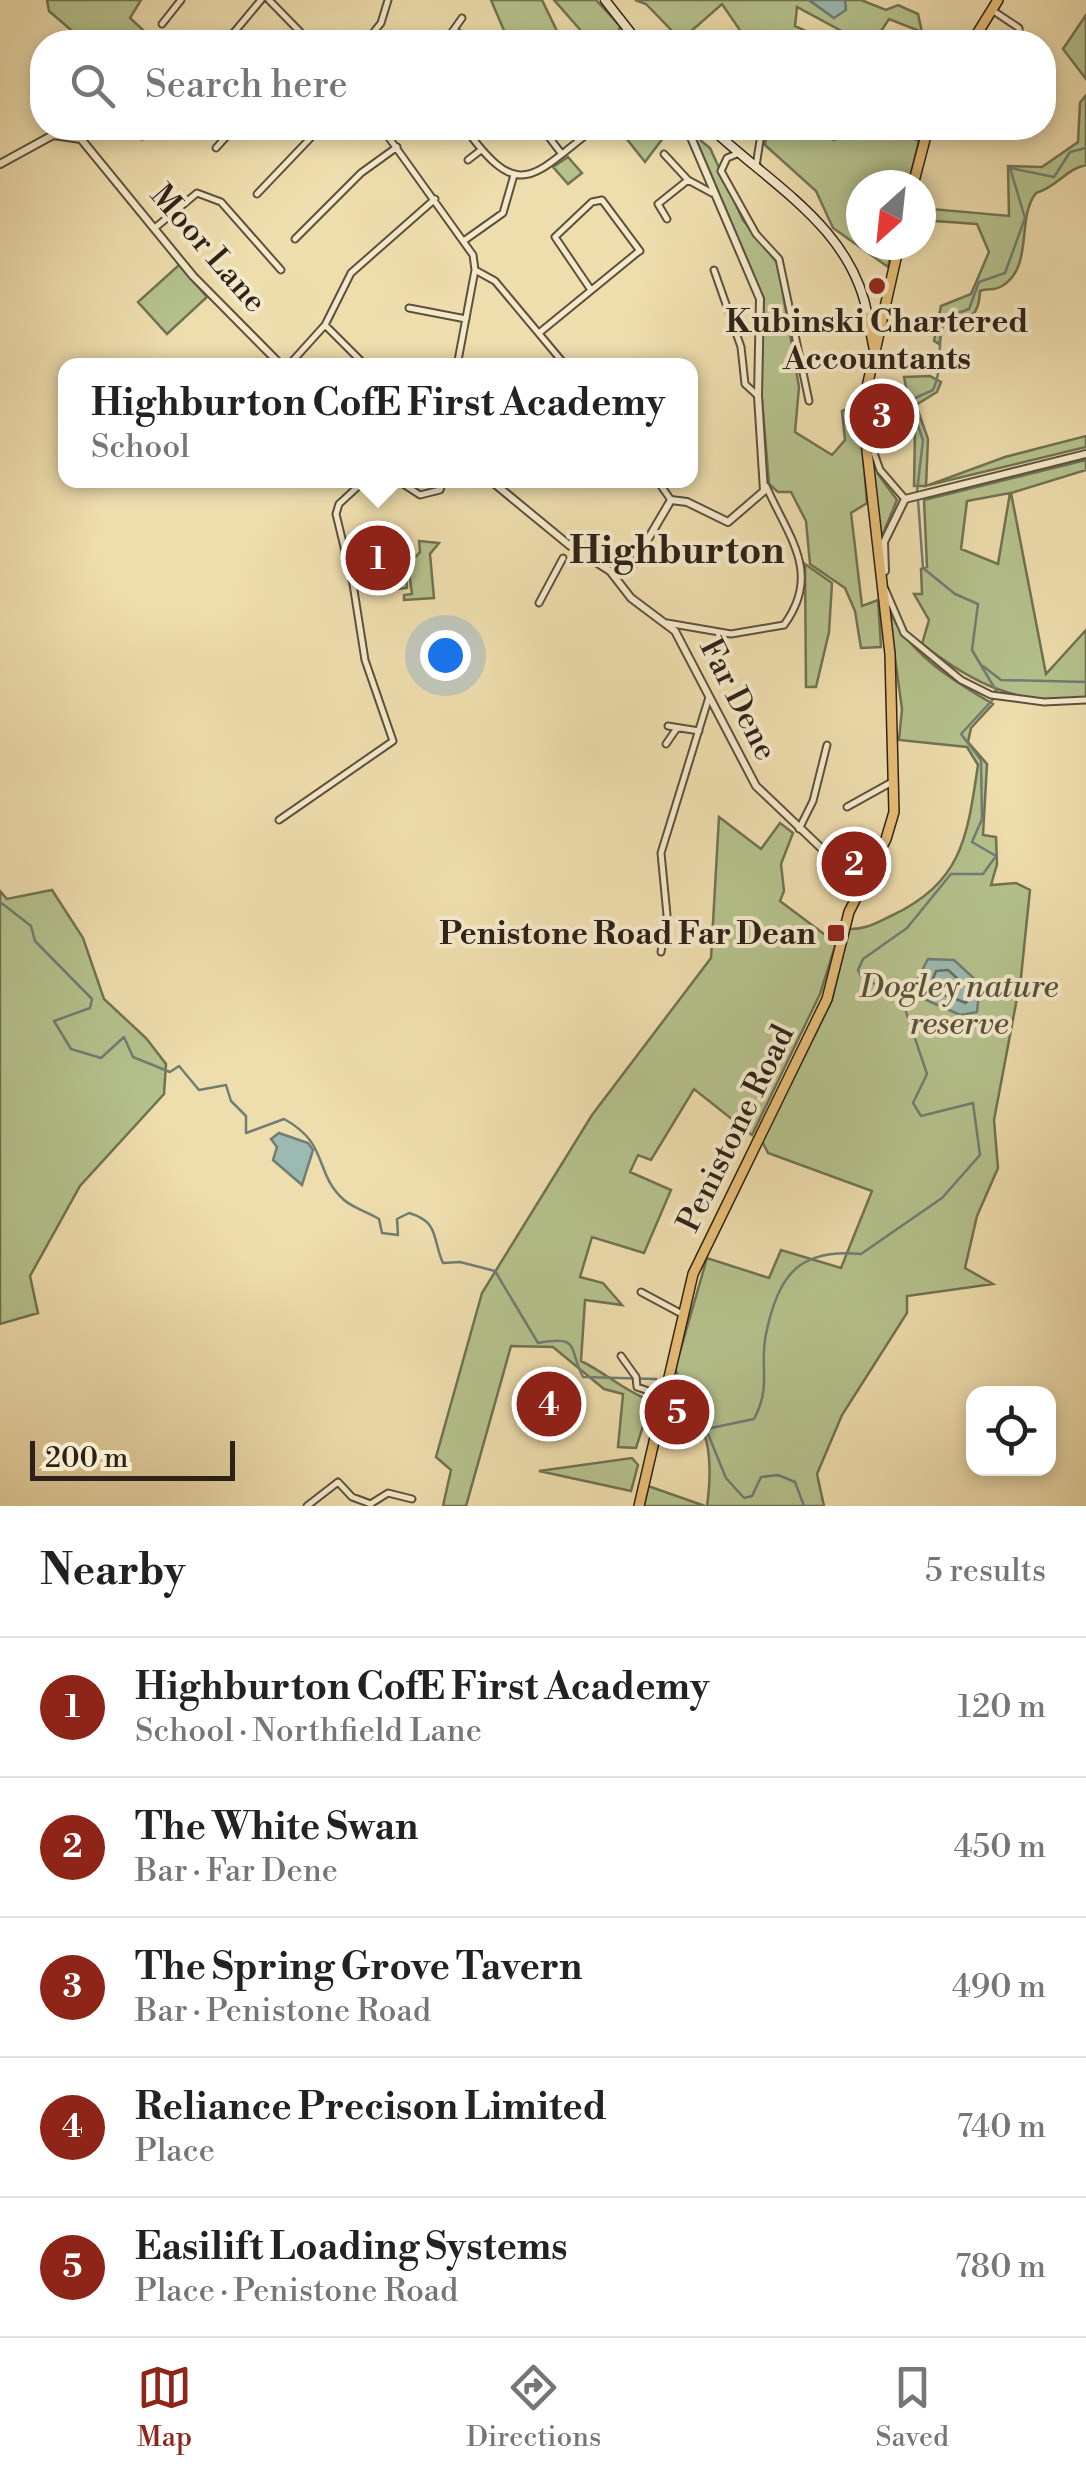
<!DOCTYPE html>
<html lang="en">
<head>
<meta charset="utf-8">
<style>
	:root { --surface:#fff; --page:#f6f6f6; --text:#222; --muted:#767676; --line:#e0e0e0; --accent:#8f2418 }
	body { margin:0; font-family:"Libre Bodoni",serif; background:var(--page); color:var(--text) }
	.controls { position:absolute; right:30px; bottom:30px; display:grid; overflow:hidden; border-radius:20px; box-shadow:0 5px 15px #0003 }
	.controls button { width:90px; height:90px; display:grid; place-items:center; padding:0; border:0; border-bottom:2px solid var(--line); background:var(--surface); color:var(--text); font:50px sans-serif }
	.compass { position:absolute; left:846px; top:170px; width:90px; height:90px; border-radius:50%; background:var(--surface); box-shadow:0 5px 15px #0003; rotate:207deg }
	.scale { position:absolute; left:30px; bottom:25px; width:205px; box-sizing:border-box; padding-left:10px; border:5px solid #2d2218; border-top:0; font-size:28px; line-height:35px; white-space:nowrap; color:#2d2218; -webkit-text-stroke:8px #f4e9ca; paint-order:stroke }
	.you { position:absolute; left:445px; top:655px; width:35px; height:35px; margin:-25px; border:8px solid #fff; border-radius:50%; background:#1a73e8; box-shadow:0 0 0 15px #1a73e833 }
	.badge { display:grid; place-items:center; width:65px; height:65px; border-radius:50%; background:var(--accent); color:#fff; font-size:32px; font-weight:700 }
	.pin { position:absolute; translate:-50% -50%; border:5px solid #fff; box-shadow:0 2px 10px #0006 }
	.popup { position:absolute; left:58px; top:358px; width:640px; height:130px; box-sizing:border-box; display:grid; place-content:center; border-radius:20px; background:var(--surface); filter:drop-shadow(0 2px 8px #0005); font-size:32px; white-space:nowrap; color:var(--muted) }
	.popup b { font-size:38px; color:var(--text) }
	.popup::after { content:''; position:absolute; left:50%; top:100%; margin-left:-20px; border:20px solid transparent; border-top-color:var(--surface) }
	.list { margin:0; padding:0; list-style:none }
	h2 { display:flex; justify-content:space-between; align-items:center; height:130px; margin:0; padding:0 40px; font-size:42px }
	h2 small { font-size:32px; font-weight:400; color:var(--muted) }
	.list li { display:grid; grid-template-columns:65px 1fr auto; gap:30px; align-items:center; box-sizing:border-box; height:140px; padding:0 40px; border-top:2px solid var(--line) }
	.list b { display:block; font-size:38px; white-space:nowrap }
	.list p { margin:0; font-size:32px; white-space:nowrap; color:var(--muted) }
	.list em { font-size:32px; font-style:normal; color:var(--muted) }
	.icon { flex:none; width:55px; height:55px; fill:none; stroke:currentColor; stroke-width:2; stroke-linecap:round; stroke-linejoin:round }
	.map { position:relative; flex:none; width:1086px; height:1506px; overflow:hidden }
	.search { position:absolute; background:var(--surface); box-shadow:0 5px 15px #0003; left:30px; right:30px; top:30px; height:110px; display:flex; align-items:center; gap:25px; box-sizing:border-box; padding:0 35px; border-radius:40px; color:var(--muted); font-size:38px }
	.sheet { height:830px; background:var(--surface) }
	nav { display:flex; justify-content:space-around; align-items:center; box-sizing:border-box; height:140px; border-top:2px solid var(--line); background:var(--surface); font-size:28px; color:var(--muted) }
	nav a { display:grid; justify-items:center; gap:5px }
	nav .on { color:var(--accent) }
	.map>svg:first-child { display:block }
	.green { fill:#b5c28d; stroke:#717252; stroke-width:2.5; fill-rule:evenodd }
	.water { fill:#9bbab1; stroke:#6f7d74; stroke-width:2.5 }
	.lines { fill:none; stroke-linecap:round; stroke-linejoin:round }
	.shore { stroke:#646e64; stroke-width:2.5 }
	.stream { stroke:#6f7d74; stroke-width:2.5 }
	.minor-casing { stroke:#5d513d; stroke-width:9 }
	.tertiary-casing { stroke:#5d513d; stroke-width:10 }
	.secondary-casing { stroke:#2d2218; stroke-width:11 }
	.trunk-casing { stroke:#2d2218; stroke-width:12 }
	.minor { stroke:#f4e9ca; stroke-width:5 }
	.tertiary { stroke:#f4e9ca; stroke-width:6 }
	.secondary { stroke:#f4e9ca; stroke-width:8 }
	.trunk { stroke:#e7be76; stroke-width:9 }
	.poi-dot { fill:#8f2418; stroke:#f4e9ca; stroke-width:4 }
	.labels { text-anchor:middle; stroke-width:8; stroke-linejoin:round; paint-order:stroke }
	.street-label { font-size:32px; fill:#2d2218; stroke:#f4e9ca }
	.poi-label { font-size:32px; font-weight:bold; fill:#2d2218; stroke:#f4e9ca }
	.park-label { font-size:32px; font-style:italic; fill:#56523b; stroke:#f4e9ca }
	.quarter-label { font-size:38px; font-weight:bold; fill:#2d2218; stroke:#f4e9ca }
</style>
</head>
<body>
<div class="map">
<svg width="1086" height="1506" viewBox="0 0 1086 1506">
	<rect width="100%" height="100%" fill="#eeddad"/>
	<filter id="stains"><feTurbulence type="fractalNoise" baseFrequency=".002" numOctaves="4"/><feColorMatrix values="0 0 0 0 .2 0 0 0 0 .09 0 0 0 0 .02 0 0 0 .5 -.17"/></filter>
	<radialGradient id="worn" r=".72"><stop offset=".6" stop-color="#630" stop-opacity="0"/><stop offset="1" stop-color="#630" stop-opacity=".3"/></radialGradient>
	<path class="green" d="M47,0H141L130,18L156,42H85L49,11Z
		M491,0H542L557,31L582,42H504L508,40Z
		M554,0H596L620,26L617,42H591Z
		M635,0H809L834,18L845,0H861L886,10L898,5L918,14L922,32L889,19L874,42H862L797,7L795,26L806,31L801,42H738L744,36L722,4L681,40L646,4Z
		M1086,15V79L1063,49Z
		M1086,95V165C1066,169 1057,187 1036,193C1016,218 1034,267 1002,286C994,291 988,288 980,291C979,319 968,320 943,325L939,344L934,341L941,306L971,294L989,252L977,224L921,220V208L1009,216L1008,166L1042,167L1078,142L1080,103Z
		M618,128H667L669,130L645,162Z
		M767,128H811L834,140L841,128H892L919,141L908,185H861V245H893L888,267L833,228L816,191L765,145Z
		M694,135L710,148L743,220L778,264L799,387L795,432L832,455L845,440L842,411L849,408L860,417L867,503L851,513L862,606L878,600L881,647L861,648L855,611L845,588L810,564L806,521L791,492H778L769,484L761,388L764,299Z
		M568,157L582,173L568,184L553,167Z
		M179,265L207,297L167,334L138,302Z
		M930,376L941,382L937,392L916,405L928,439L926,486L1005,457L1086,436V447L925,486H914L915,431L904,377Z
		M871,450L878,474L897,500L880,541Z
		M1086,460V470L1011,493L1046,674L1086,630V697C1020,708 972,683 922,644L929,620L914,594H922L921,569L927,567L924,500ZM1010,493L998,564L961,549L967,501Z
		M419,541L439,543L430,554L434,598L404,600V595L412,594L408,565L420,552Z
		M805,564L832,583L829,632L816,687H806Z
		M405,566L407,588L370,592L367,570Z
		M888,608C908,653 950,679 993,704L971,728L968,742L987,764L983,835L996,837L997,864L991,885L1016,883L1030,890L1021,977L994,1120L998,1168L977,1216L965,1268L993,1284L907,1296V1313L842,1415L817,1474L824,1506H707C716,1441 702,1425 675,1369L707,1258L769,1278L781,1250L841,1268L872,1191L768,1153L762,1141L832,1000L848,929C865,930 876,923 891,916C962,882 967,839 978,765L967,747L899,740L902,709Z
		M719,817L761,849L780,823L793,833L781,864L784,891L780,901L828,937L839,933L820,994L752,1135L694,1089L651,1160L638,1155L630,1172L671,1190L644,1253L592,1237L580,1277L603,1283L622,1305L585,1300L581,1361C606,1373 624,1391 651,1401L636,1448L618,1447L623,1394L604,1389L553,1347L511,1346L466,1506H443L451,1470L436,1457L482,1293L592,1115L711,958Z
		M52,890L83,938L104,999L146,1038L166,1064L164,1094L80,1186L30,1276L38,1313L0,1324V891L7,899Z
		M632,1458L638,1465L631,1491L539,1471Z
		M648,1486L705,1506H644Z"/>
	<path class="water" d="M809,0H845L846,10L834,18Z
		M928,959L954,960L980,984L977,1012L960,1015L910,993Z
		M279,1133L308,1143L313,1150L302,1185L273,1160L277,1147L271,1139Z"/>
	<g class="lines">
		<path class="shore" d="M948,970L969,989L966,1003L929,989L936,971Z"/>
		<path class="stream" d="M917,492L923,440L911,406L915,398L933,390C944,367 936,342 944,318L969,309L979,282L1005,273L1025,218L1010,168L1054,177L1070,152L1086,148
			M983,666L1001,680L1086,682
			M0,902L31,926L35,941L92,999L90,1008L54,1021L71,1049L101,1058L124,1037L133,1057L170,1072L179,1066L199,1090L226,1085L231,1101L246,1116V1133L284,1119C330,1144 313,1172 344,1200C353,1208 368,1212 379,1219L382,1233L398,1235L397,1219L409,1213C440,1222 432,1239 443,1263L460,1262L495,1271L538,1343C581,1335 568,1348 583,1377L656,1379
			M673,1384C698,1392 699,1405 706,1429
			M804,1506L795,1482L778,1475L761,1477L752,1496L744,1498L726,1478L706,1429L754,1419C772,1385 759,1367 766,1334C778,1275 799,1248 861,1254L942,1198L980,1155L973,1103L921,1116L913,1103L927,1074L902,1000L861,976L858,970L863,959L907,928L951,874H983L996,856L972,842L982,819L981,760L961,734L998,694L972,650L978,604L955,594L923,568L918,500"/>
		<defs>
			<path id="minor" d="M269,0L310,42
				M992,10L1019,28L1020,42
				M162,24L181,0
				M454,30L471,42
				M226,42L261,0
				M366,42L381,23L388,0
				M445,42L462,18
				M879,42H880
				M135,128L142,136
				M382,128L473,255L475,270L457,366
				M465,128C520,204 532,176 595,128
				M542,128L561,153
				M216,148L234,128
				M739,153L727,158L721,171L756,234L779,259L809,401
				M664,154L688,180L712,193
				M468,160L481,150
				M756,166L762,128
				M257,194L320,128
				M667,219L658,204L688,180
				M156,227L197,193L221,202L281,270
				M295,239L361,173L397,147
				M465,240L503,213L514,175
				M475,270L495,281L566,366
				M714,270L741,347L745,384L758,396
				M409,308L466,319
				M325,325L366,366
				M539,333L638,252L640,251L602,200L592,202L555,237L591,290
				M288,366L325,325L351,273L435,199
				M866,430L880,470L905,499
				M397,480L420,495L440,490L443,480
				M657,480L671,500
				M885,589L904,633L961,680L991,695L1044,702L1086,700
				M539,603L563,558
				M667,623L731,634L784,625C822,573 789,538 766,486
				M668,726L699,731
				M666,744L677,728
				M847,807L892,782
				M279,820L393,741L365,660L353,584L336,514L339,504L365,480
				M799,829L813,801L827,745
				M661,952L667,915L661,853L709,697
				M641,1292L682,1314
				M621,1356L636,1377L637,1387L663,1396
				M372,1503L388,1493L412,1499
				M307,1506L338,1482L352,1497L371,1504"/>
			<path id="tertiary" d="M0,164L53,135L81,139L193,276L282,366
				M410,480H438
				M490,480L569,545L610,571L631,598L675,631L756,786L861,886
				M885,571L884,542L905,499L1086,454
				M615,577L631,568L671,500L687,502L728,522L764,491L758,396L760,299L687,128"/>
			<path id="secondary" d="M605,0L638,42
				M711,128C771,185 853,228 868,317L881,326"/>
			<path id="trunk" d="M972,42L998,0
				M913,185L928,128
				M868,317L874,348
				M639,1506L693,1274L827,999L849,912L886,839L894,812L890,654L864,424L867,387L899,245"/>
		</defs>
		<use href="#minor" class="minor-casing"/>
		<use href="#tertiary" class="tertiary-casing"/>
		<use href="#secondary" class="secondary-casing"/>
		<use href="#trunk" class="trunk-casing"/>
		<use href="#minor" class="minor"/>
		<use href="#tertiary" class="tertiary"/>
		<use href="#secondary" class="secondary"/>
		<use href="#trunk" class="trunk"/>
	</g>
	<g class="poi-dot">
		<circle cx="877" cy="286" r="10"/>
		<rect x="826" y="923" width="20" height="20" rx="5"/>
	</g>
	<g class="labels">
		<g class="street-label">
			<text transform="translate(209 248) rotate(49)" y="11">Moor Lane</text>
			<text transform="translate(739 699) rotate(63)" y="11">Far Dene</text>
			<text transform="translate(735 1128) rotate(-64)" y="11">Penistone Road</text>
		</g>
		<g class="poi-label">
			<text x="877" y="332">Kubinski Chartered<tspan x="877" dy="37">Accountants</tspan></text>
			<text x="816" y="944" text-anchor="end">Penistone Road Far Dean</text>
		</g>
		<g class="park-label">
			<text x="959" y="997">Dogley nature<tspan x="959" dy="37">reserve</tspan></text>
		</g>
		<g class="quarter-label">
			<text x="677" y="563">Highburton</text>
		</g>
	</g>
	<rect width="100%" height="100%" filter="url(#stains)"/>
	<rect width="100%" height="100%" fill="url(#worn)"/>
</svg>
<div class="controls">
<button><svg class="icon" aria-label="locate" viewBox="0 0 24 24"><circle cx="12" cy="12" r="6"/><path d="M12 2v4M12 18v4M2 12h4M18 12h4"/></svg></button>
</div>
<svg class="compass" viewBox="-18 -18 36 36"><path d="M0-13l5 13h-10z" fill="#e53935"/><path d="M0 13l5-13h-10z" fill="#767676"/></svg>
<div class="scale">200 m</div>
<div class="you"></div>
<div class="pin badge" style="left:378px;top:558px">1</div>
<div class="popup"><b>Highburton CofE First Academy</b>School</div>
<div class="pin badge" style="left:854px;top:864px">2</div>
<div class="pin badge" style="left:882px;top:416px">3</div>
<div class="pin badge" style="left:549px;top:1404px">4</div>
<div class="pin badge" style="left:677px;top:1412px">5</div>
<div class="search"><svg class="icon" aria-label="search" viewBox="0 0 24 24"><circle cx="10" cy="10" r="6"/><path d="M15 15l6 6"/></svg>Search here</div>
</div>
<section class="sheet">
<h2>Nearby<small>5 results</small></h2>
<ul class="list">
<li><span class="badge">1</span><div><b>Highburton CofE First Academy</b><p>School · Northfield Lane</p></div><em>120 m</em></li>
<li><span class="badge">2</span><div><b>The White Swan</b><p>Bar · Far Dene</p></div><em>450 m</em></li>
<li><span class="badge">3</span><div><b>The Spring Grove Tavern</b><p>Bar · Penistone Road</p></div><em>490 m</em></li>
<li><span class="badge">4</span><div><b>Reliance Precison Limited</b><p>Place</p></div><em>740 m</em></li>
<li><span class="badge">5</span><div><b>Easilift Loading Systems</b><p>Place · Penistone Road</p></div><em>780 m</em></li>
</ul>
</section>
<nav>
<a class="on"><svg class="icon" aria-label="map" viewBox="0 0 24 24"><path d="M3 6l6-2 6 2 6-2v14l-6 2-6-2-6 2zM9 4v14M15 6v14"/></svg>Map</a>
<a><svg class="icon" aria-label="directions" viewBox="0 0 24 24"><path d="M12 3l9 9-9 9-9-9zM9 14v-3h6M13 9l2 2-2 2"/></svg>Directions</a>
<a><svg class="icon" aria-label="saved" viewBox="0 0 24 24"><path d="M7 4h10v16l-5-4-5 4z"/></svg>Saved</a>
</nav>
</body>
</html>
